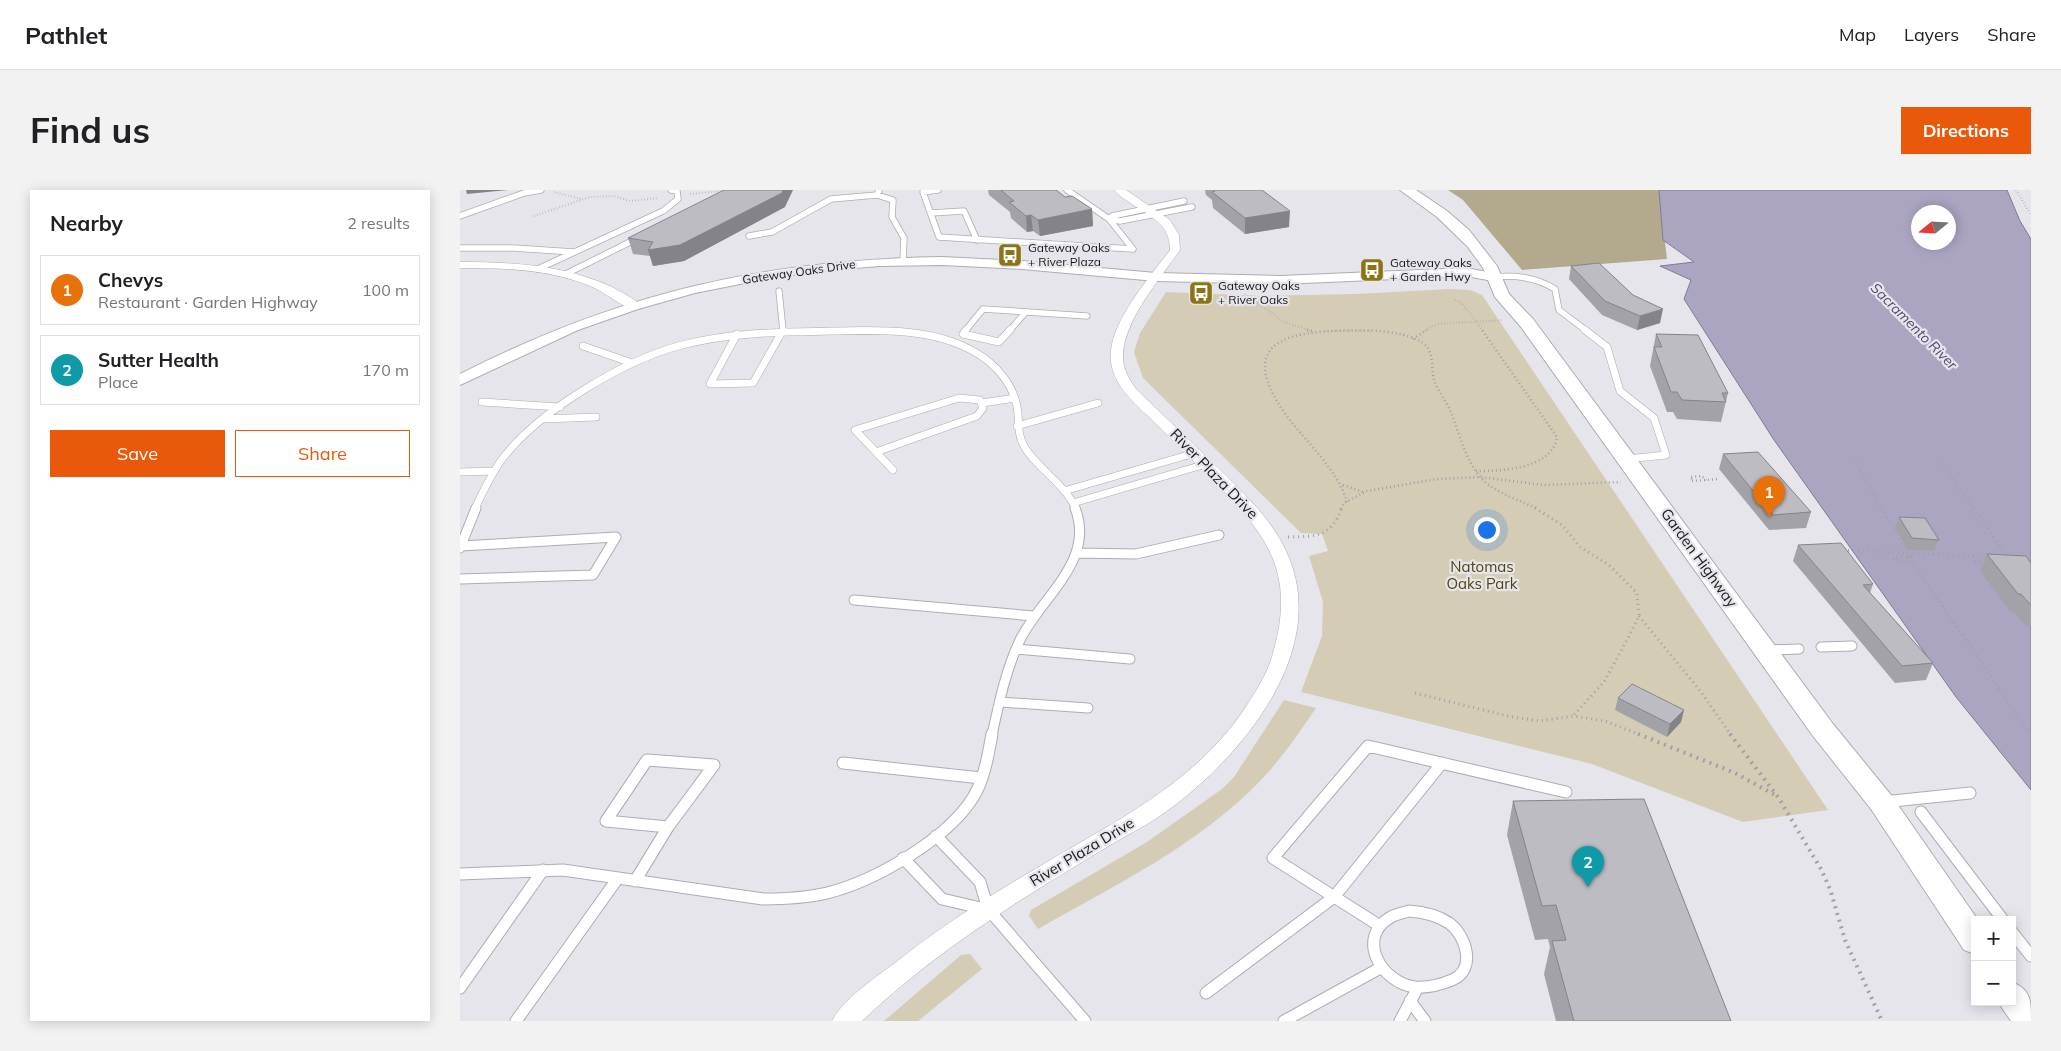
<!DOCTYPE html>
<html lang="en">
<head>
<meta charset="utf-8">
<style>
	:root { --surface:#fff; --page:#f2f2f2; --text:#202124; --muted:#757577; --line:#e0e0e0; --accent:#ea580c }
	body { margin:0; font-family:Mulish,sans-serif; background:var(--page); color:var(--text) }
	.controls { position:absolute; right:15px; bottom:15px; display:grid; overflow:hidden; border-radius:0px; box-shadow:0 2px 12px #0003 }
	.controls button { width:45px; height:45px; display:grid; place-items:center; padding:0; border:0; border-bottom:1px solid var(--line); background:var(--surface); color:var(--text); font:25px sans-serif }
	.compass { position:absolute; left:1451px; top:15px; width:45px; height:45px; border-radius:50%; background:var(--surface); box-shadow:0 2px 12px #0003; rotate:252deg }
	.you { position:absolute; left:1026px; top:339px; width:18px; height:18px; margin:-12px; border:4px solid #fff; border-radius:50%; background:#1a73e8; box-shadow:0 0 0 8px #1a73e833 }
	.badge { display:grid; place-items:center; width:32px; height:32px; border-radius:50%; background:var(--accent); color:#fff; font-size:16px; font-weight:700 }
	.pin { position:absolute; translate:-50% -41px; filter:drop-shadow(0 1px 2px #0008) }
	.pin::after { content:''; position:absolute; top:26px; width:18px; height:15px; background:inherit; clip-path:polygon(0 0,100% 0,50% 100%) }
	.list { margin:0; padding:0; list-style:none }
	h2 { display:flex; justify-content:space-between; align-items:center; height:65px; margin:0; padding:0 20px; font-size:21px }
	h2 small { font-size:16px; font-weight:400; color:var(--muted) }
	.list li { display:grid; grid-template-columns:32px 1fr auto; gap:15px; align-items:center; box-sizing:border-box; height:70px; margin:0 10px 10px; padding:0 10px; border:1px solid var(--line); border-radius:0px }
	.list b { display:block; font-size:19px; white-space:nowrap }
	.list p { margin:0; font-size:16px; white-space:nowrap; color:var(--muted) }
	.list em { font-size:16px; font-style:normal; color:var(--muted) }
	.actions { display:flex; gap:10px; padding:15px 20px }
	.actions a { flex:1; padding:11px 0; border:1px solid var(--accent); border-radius:0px; text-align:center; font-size:18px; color:var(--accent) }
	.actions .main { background:var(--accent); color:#fff }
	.map { position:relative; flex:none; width:1571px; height:831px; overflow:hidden; border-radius:0px }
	header { display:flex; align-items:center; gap:30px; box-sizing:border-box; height:70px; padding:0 25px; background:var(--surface); border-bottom:1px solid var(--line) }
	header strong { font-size:24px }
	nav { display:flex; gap:28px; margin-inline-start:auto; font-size:18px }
	.intro { display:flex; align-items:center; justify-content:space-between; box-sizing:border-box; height:120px; padding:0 30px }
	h1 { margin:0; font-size:35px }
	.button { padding:12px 22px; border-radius:0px; background:var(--accent); color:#fff; font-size:18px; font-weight:700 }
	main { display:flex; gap:30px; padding:0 30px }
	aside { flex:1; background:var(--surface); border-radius:0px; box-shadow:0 2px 12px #0003 }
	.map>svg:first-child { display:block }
	.green { fill:#d4ccb5 }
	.forest { fill:#b3aa8d }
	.water { fill:#aca5c2; stroke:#807b90; fill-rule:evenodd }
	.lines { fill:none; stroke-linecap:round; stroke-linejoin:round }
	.service-far3-casing { stroke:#aeacb3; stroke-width:7 }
	.service-far2-casing { stroke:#aeacb3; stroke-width:8 }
	.service-far1-casing { stroke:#aeacb3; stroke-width:11 }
	.service-casing { stroke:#aeacb3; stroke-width:13 }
	.minor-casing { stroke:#aeacb3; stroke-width:1 }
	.tertiary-casing { stroke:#aeacb3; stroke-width:2 }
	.secondary-casing { stroke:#aeacb3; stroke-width:2 }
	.path-far3 { stroke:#a2a0a6; stroke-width:2; stroke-dasharray:0.5 2.5; stroke-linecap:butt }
	.path-far2 { stroke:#a2a0a6; stroke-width:2.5; stroke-dasharray:1 3; stroke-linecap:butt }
	.path-far1 { stroke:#a2a0a6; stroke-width:3; stroke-dasharray:1 4; stroke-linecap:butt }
	.path { stroke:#a2a0a6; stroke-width:4; stroke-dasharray:2 5; stroke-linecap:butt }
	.service-far3 { stroke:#fff; stroke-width:5.5 }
	.service-far2 { stroke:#fff; stroke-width:7 }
	.service-far1 { stroke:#fff; stroke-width:9 }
	.service { stroke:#fff; stroke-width:11 }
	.minor { fill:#fff; fill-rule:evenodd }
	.tertiary { fill:#fff; fill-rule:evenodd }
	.secondary { fill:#fff; fill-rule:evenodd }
	.path-bridge { stroke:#a2a0a6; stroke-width:3; stroke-dasharray:1 4; stroke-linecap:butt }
	.wall { fill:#a3a2a8 }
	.shaded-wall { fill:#848488 }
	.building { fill:#bdbcc3; stroke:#848488 }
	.labels { text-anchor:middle; stroke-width:4.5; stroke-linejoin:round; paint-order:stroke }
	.far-poi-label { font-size:12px; fill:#18181a; stroke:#e7e5ec; text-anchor:start }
	.far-street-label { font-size:12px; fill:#18181a; stroke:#e7e5ec }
	.far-water-label { font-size:14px; font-style:italic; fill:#524671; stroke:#e7e5ec }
	.street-label { font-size:15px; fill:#18181a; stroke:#e7e5ec }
	.park-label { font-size:15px; fill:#534511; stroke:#e7e5ec }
</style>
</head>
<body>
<header>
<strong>Pathlet</strong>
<nav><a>Map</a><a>Layers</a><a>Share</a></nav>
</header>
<div class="intro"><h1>Find us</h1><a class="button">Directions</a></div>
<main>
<aside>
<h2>Nearby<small>2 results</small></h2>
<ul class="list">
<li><span class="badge" style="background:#e8710a">1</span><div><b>Chevys</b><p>Restaurant · Garden Highway</p></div><em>100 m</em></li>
<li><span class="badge" style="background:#0f9aa8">2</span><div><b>Sutter Health</b><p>Place</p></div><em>170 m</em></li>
</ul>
<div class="actions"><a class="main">Save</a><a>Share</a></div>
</aside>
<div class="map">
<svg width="1571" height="831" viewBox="0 0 1571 831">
	<rect width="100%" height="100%" fill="#e7e5ec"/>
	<path class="green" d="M991,99L1010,100L1022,105L1368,620L1283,632L1132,574L841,502L862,446L863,412L849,366L868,361L862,344L841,343L683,188L674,162L680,143L706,102L803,106L894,104Z
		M824,510L856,518C839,543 822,568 801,590C739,655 655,695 578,739L569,726L571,720L687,652L762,599L774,587Z
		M510,764L522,779L458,831H424L501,765Z"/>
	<path class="forest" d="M988,0H1199L1207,69L1062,80L1003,10Z"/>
	<path class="water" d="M1199,0H1547L1560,31L1571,49V600L1496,507L1314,250L1224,109L1231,90L1200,76L1234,72L1203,50ZM1458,22H1488V52H1458Z"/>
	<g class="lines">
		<defs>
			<path id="service-far3" d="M478,0L463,2L479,47L673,59
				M607,0L649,29L673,59
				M417,5L433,10L432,27L444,48L443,72
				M724,11L652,26L649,29L660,31L732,17
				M471,23L504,21L517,50
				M0,26L64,3L81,0
				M289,46L312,42L371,9L417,5L419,0
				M0,58H53L114,62
				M78,79L203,21L218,9L217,1L211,0
				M106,84L180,47
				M1033,87C1056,85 1075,87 1095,99L1099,120L1127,141
				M319,101L323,141
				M360,141H419
				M505,141L523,119L627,126
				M549,141L566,122"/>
			<path id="service-far2" d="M506,140L503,144L539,152L550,140
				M1125,140L1147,157L1160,201L1194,228L1206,265L1167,269
				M277,144L250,194L293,193L323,140
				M123,156L172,173
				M499,208L520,210L523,218L517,226L416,262L395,240Z
				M22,212L100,217
				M522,213L555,208
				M83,229L136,227
				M557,236L638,213
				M416,262L433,280
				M0,282L34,281
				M604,301L735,263
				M613,313L746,274
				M15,319C22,303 30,287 40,272C75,223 164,170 222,155C271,142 323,142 374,141C420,140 472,138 513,161C537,174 556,197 558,224C559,236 558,247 565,258C579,280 605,294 616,319"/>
			<path id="service-far1" d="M0,358L16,318
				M617,363L676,364L759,345
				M0,389L133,385L156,347L1,356
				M394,410L574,426
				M1361,457L1392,456
				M556,459L670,469
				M1308,460L1339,459
				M540,512L628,518
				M532,545C539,513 546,479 560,450C581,407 636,371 615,318"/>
			<path id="service" d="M187,570L254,575L208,637L146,631Z
				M383,573L521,588
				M1423,612L1510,603
				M1461,622L1543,730
				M476,646L520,692L528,719L625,831
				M443,668L482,709L525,719
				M0,684L103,680L303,709C325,709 346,708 367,703C415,691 488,649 514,606C525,587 528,565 532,544
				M175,691L208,637
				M949,721C963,722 977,725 989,733C1006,745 1017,780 992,790C980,795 968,798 955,797C921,793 895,747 931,727C936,724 943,723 949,721Z
				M920,736L813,668L908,556L1106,602
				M1552,742L1571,766
				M0,798L83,680
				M746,803L874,707L982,573
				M950,811L965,831
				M56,831L158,688
				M824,831L922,777
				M940,831L957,799"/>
			<path id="minor" d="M654,0H666L710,30L719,45L720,60C700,89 661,133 663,170C664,181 670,190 676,199C702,224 728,249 754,274C781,301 810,326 826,361C871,456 787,560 715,615C697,629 677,640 657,651C622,672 587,693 553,715C499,750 448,787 402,831H372C382,810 416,787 435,773C481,736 531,705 582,675C654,632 731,595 781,524C792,508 803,491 810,473C838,386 811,348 751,288C729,267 708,246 686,224C668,207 648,188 651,161C654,127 690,87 710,60C711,26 673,21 654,0Z
				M0,72C52,72 104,75 152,97C161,102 174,108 181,116L175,120C160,116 145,102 130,96C89,79 44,78 0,78Z"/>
			<path id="tertiary" d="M482,67L562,71L696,83L821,86L1006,78L1038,84L1040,87L1033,91L1006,86L821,94L696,91L562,79L482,75L420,76L357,81L295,91L235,103L178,119L118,140L0,195V184C160,103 303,70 482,67Z"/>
			<path id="secondary" d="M940,0H956L987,21L1009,40L1037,76L1049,104L1073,129L1373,534L1431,605L1518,730H1515V764L1504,760L1411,619L1353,546L1061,137L1035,107L1023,78L1008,57L977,27Z
				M1552,792C1571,800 1571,810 1571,831H1551L1538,812H1552Z"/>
		</defs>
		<use href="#service-far3" class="service-far3-casing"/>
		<use href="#service-far2" class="service-far2-casing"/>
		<use href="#service-far1" class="service-far1-casing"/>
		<use href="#service" class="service-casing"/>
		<use href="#minor" class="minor-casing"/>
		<use href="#tertiary" class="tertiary-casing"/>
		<use href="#secondary" class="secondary-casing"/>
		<path class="path-far3" d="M1556,0L1571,25
			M94,2L121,9
			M230,4L271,0
			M74,26L130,7L154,6L170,11L198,8
			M785,104L824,132L852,141
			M995,110L1002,113L1023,141
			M865,141H913
			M965,141L976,134L1043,130"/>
		<path class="path-far2" d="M847,140L855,142
			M953,149L967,140
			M1394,270L1422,319
			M1481,272L1514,319
			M1016,281C1042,281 1092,279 1097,247L1022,140
			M1232,289L1230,287L1242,286L1246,290
			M1232,291L1258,289
			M883,295L903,302
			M887,312C872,263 820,236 806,186C801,163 814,152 835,146C861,139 949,134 967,157C974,166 971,179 974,190C978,201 985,210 990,220C1000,244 1005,272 1024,291C1035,302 1063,312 1078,319
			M881,319L884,313L907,301L977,289L1020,287L1083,295L1161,292"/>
		<path class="path-far1" d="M1075,318L1102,335L1120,357L1149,375L1177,403L1179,426L1168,448L1144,492L1113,526
			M1422,318L1455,376L1571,545
			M1513,318L1548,368
			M828,347C857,346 870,348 882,318
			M1452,367H1433L1434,370L1452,371
			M1525,374L1515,372H1528
			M1179,426L1241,502L1271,545
			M955,503L1047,526L1080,531L1113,526L1145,531L1181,545"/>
		<path class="path" d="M1178,544L1275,583L1315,605
			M1270,544L1318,607L1361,679L1370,699L1385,750L1422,831
			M1570,544L1571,546"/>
		<use href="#service-far3" class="service-far3"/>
		<use href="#service-far2" class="service-far2"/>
		<use href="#service-far1" class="service-far1"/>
		<use href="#service" class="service"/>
		<use href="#minor" class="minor"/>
		<use href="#tertiary" class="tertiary"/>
		<use href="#secondary" class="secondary"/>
		<path class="path-bridge" d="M1383,360L1522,367"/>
	</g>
	<path class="wall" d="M528,0H596L605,7L632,19L633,36L580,46L573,41L567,42L551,28L550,22L529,5Z
		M745,0H802L829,37L785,44L753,18L752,10L746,5Z
		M325,17L224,71L193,76L190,66L173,64L168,48Z
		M1111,76L1200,133L1177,140L1142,125L1109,89Z
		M1196,144L1268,203L1261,232L1217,229L1213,222H1207L1190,176Z
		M1263,264L1351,322L1346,338L1309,340L1259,279Z
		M1439,327L1479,350L1474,361L1448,360L1435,338Z
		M1338,355L1413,394L1410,403L1473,473L1466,490L1435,493L1333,371Z
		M1527,364L1571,373V436L1565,435L1553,421H1550L1520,381Z
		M1158,508L1224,520L1221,532L1207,547L1155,520Z
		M1053,611L1271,831H1096L1084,784L1090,757L1088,749L1075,750L1047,645Z"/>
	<path class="shaded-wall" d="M6,0H48L7,4Z
		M323,0H333L325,17L224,71L193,76L188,60Z
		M632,19L633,36L580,46L578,30Z
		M830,21L829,37L785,44V28Z
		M571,25L573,41L567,42L566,26Z
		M1203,119L1200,133L1177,140L1180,126Z
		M1224,520L1221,532L1207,547L1210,534Z"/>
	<path class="building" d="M264,0H323L322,3L220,55L188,60L193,52L168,48Z
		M541,0H596L605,7L612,6L632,19L578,30L571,25L566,26L549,12L554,11Z
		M754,0H802L830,21L785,28L752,2L755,1Z
		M1139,73L1173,105L1203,119L1180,126L1145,111L1111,76Z
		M1196,144L1238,145L1268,203H1262L1266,212L1222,210L1217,202H1211L1194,157H1202Z
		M1298,262L1351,322L1313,325L1263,264Z
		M1439,327L1465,328L1479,350L1452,348Z
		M1381,353L1413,394L1403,395L1473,473L1442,476L1338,355Z
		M1527,364L1566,366L1571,373V415L1561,404H1558Z
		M1172,494L1224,520L1210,534L1158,508Z
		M1184,609L1271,831H1114L1092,751L1106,750L1096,715L1082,716L1053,611Z"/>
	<defs>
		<symbol id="bus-square" viewBox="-11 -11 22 22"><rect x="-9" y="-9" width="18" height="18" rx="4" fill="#8b7316" stroke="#e7e5ec"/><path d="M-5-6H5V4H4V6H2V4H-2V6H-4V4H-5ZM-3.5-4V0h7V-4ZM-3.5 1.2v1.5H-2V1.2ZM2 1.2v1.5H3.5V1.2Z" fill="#fff"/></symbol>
	</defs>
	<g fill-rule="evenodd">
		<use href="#bus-square" x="536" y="51" width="28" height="28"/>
		<use href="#bus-square" x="898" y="66" width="28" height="28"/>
		<use href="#bus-square" x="727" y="89" width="28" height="28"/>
	</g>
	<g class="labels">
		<g class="far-poi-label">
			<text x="568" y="62">Gateway Oaks<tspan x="568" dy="14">+ River Plaza</tspan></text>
			<text x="930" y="77">Gateway Oaks<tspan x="930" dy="14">+ Garden Hwy</tspan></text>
			<text x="758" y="100">Gateway Oaks<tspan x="758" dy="14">+ River Oaks</tspan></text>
		</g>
		<g class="far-street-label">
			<text transform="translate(339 82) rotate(-8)" y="4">Gateway Oaks Drive</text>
		</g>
		<g class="far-water-label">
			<text transform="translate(1454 136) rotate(45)" y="5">Sacramento River</text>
		</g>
		<g class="street-label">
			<text transform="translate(754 284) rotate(46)" y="5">River Plaza Drive</text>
			<text transform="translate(1239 368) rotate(54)" y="5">Garden Highway</text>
			<text transform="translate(622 662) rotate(-31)" y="5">River Plaza Drive</text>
		</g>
		<g class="park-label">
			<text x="1022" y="382">Natomas<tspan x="1022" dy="17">Oaks Park</tspan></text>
		</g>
	</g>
</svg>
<div class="controls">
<button>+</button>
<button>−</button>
</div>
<svg class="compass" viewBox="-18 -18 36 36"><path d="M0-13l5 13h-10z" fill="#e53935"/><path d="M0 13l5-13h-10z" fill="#757577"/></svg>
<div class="you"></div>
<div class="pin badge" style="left:1309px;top:327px;background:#e8710a">1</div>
<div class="pin badge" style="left:1128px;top:697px;background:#0f9aa8">2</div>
</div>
</main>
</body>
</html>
